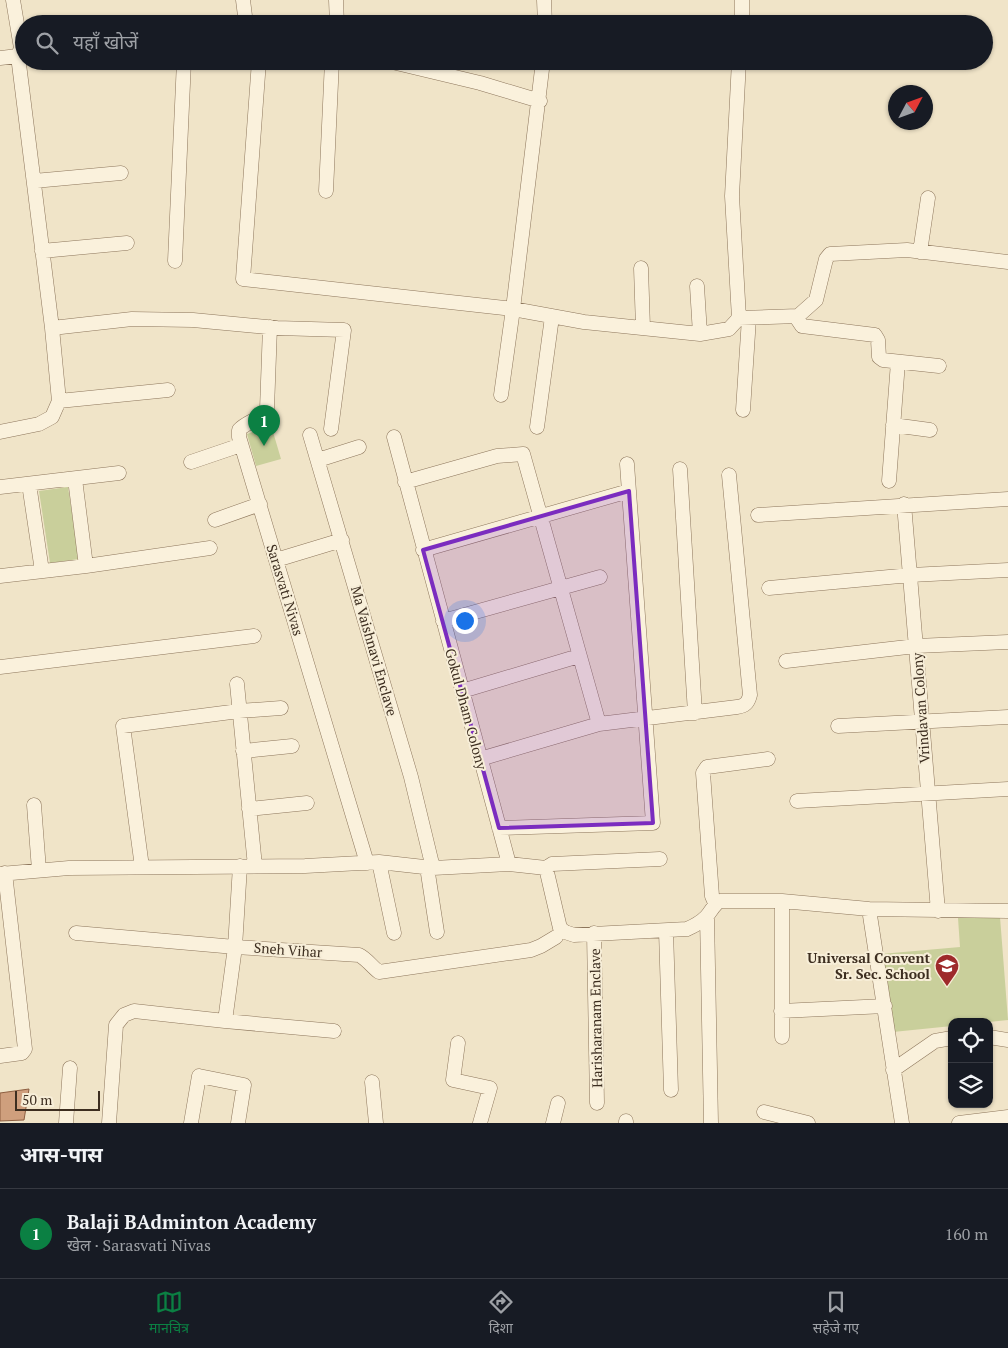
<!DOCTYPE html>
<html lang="hi">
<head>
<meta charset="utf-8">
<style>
	:root { --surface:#171b24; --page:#242831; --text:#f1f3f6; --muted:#9ea1a6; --line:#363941; --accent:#0b8043 }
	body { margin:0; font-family:"PT Serif","Noto Sans Devanagari",serif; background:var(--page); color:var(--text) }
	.controls { position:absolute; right:15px; bottom:15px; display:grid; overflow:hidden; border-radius:10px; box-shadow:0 1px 4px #0004 }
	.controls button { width:45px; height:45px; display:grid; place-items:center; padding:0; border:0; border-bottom:1px solid var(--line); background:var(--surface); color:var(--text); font:25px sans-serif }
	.compass { position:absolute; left:888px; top:85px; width:45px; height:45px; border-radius:50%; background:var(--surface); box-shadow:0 1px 4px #0004; rotate:49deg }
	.scale { position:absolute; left:15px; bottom:12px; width:85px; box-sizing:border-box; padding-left:5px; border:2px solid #3d2e20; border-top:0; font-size:14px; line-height:18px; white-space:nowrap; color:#3d2e20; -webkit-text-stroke:4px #f7eed8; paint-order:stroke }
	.you { position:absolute; left:464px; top:620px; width:18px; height:18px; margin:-12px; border:4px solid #fff; border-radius:50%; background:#1a73e8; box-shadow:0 0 0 8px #1a73e833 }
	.badge { display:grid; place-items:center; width:32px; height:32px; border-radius:50%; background:var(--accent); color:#fff; font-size:16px; font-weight:700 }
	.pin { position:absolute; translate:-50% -41px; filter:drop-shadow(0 1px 2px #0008) }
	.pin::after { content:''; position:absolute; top:26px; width:18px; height:15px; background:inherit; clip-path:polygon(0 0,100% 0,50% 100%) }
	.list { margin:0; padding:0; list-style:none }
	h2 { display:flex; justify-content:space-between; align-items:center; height:65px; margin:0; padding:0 20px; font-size:21px }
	h2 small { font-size:16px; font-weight:400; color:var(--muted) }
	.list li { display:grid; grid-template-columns:32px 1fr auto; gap:15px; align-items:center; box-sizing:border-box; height:90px; padding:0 20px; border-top:1px solid var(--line) }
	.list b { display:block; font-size:19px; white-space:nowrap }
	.list p { margin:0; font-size:16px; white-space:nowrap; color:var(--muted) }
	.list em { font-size:16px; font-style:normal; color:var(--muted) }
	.icon { flex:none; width:28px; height:28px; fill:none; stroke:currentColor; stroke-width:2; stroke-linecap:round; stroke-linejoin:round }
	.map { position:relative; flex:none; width:1008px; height:1123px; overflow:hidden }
	.search { position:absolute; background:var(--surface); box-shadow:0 1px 4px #0004; left:15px; right:15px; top:15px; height:55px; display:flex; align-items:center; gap:12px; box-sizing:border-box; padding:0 18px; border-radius:28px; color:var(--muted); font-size:19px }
	.sheet { height:155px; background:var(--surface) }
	nav { display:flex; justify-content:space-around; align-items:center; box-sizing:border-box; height:70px; border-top:1px solid var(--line); background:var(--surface); font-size:14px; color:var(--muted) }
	nav a { display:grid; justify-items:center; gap:2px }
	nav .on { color:var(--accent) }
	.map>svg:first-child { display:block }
	.green { fill:#c9cf9b }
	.building { fill:#cf9f7d; stroke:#8d5f41 }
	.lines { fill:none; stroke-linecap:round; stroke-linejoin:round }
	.minor-casing { stroke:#8d765c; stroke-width:15 }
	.minor { stroke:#faf1dc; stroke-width:14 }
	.marked { fill:#7b2cbf; fill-opacity:0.2; stroke:#7b2cbf; stroke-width:4; stroke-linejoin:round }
	.labels { text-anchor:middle; stroke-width:4; stroke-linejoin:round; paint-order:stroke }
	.street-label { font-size:14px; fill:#3d2e20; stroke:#f7eed8 }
	.poi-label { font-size:14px; font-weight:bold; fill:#3d2e20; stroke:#f7eed8; text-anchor:end }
</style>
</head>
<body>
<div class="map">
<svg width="1008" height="1123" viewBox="0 0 1008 1123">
	<rect width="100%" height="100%" fill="#f0e4c8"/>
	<path class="green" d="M271,425L281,459L256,466L247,434Z
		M68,487L79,559L50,563L39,491Z
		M1000,917L1008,1020L989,1022H952V1026L893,1032L881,954L960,947L958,918Z"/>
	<path class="building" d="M29,1089L24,1120L0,1121V1093Z"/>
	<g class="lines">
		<defs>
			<path id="minor" d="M243,0L246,24
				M336,0L337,24
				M544,0L545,24
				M742,24V0
				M0,58L18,56
				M259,61L243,279L513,309L584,322L700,334L729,329L739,318L798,316L816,300L826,259L830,254L907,250L1008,262
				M388,61L480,83L540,101
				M34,181L121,173
				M326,191L332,61
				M42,251L127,243
				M920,252L928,198
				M175,261L184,61
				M641,268L643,328
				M697,286L700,334
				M796,317L802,326L875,335L878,340L879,357L883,360L939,366
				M739,318L732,196L739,61
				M270,327L267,409C261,420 247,421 239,430V437L367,863
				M52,328L132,319L193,320L277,328L344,330L331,429
				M501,395L513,309L543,61
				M59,401L168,390
				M743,410L749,318
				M893,425L930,430
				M537,427L552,317
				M0,432L39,424L52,417L59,401L52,328L18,56L21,48L13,0
				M310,435L411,777L433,868
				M394,437L509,864
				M318,460L359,447
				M191,462L241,445
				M680,469L695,713
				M75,479L86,566
				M889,481L898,362
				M405,482L497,456L523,454L599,724
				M29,484L42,571
				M0,487L119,473
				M904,504L938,911
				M758,515L1008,499
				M215,520L260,504
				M423,550L629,491
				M276,560L342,540
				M0,576L86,566L210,548
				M769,588L911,575L1008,570
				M443,621L600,577
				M786,661L916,646L1008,642
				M0,667L254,636
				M237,684L255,866
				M462,691L579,656
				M838,726L1008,717
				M243,751L292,746
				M480,759L599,724L737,707C745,706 748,703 750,695L729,475
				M797,801L1008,789
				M34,805L39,870
				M249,809L307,803
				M499,828L653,823L627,464
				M379,862L394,933
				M142,867L123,726L239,711L281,708
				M427,867L437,932
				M546,868L552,864L660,859
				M0,874L69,868L305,866L379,862L433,868L509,864L546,868L560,928L565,932L574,935L687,929C694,926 700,923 706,917C711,912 713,905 720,901H782L869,909L1008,911
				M715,903L712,896L703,773L707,767L768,759
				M869,909L902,1123
				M707,916L711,1123
				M666,931L671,1090
				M76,933L235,947L240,866
				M594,933L597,1103
				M781,1011L885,1006
				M225,1021L334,1031
				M782,1037V901
				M989,1037L1008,1040
				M458,1043L453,1080L490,1088L480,1123
				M0,1056L22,1053L25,1049L5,873
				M893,1070L935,1041L952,1038
				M372,1082L376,1123
				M764,1112L808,1123
				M66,1123L70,1068
				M109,1123L116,1025L124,1015L134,1011L225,1021L235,947L359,955C367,959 372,967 379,972L531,950L541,946L556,937
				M191,1123L199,1076L244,1085L238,1123
				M553,1123L558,1103
				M626,1123V1121
				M959,1123L1008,1117"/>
		</defs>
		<use href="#minor" class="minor-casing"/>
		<use href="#minor" class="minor"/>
	</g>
	<path class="marked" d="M629,491L653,823L499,828L423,550Z"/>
	<defs>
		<symbol id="school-pin" viewBox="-11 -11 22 30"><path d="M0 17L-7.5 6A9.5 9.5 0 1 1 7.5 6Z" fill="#9e2a2b" stroke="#f7eed8"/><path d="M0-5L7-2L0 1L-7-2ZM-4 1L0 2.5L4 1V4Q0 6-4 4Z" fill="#fff"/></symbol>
	</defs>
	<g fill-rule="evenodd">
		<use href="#school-pin" x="933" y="952" width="28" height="38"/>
	</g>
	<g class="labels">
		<g class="street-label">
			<text transform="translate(285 590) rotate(73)" y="5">Sarasvati Nivas</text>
			<text transform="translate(374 651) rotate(74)" y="5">Ma Vaishnavi Enclave</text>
			<text transform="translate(921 708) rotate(-94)" y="5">Vrindavan Colony</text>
			<text transform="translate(466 709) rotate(75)" y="5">Gokul Dham Colony</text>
			<text transform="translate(288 950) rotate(4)" y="5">Sneh Vihar</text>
			<text transform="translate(596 1018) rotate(-91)" y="5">Harisharanam Enclave</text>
		</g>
		<g class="poi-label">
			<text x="930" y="963">Universal Convent<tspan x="930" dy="16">Sr. Sec. School</tspan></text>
		</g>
	</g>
</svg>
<div class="controls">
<button><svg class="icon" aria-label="locate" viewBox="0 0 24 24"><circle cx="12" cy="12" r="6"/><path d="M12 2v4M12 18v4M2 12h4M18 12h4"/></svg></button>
<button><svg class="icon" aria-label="layers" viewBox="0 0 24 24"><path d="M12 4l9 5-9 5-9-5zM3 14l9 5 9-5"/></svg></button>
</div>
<svg class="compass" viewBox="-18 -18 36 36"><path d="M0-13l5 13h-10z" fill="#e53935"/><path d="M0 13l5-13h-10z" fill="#9ea1a6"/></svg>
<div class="scale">50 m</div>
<div class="you"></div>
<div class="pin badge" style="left:264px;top:446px">1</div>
<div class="search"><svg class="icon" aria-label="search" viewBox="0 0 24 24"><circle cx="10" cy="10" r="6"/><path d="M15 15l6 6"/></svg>यहाँ खोजें</div>
</div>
<section class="sheet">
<h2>आस-पास<small></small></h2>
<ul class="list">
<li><span class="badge">1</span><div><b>Balaji BAdminton Academy</b><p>खेल · Sarasvati Nivas</p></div><em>160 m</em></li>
</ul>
</section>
<nav>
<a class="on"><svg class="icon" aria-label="map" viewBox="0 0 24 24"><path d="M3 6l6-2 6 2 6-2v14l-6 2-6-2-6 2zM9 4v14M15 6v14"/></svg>मानचित्र</a>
<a><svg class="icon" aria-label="directions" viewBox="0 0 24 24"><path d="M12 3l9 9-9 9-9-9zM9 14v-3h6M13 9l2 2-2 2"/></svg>दिशा</a>
<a><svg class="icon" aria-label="saved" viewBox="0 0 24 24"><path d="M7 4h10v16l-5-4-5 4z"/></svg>सहेजे गए</a>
</nav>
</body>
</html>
